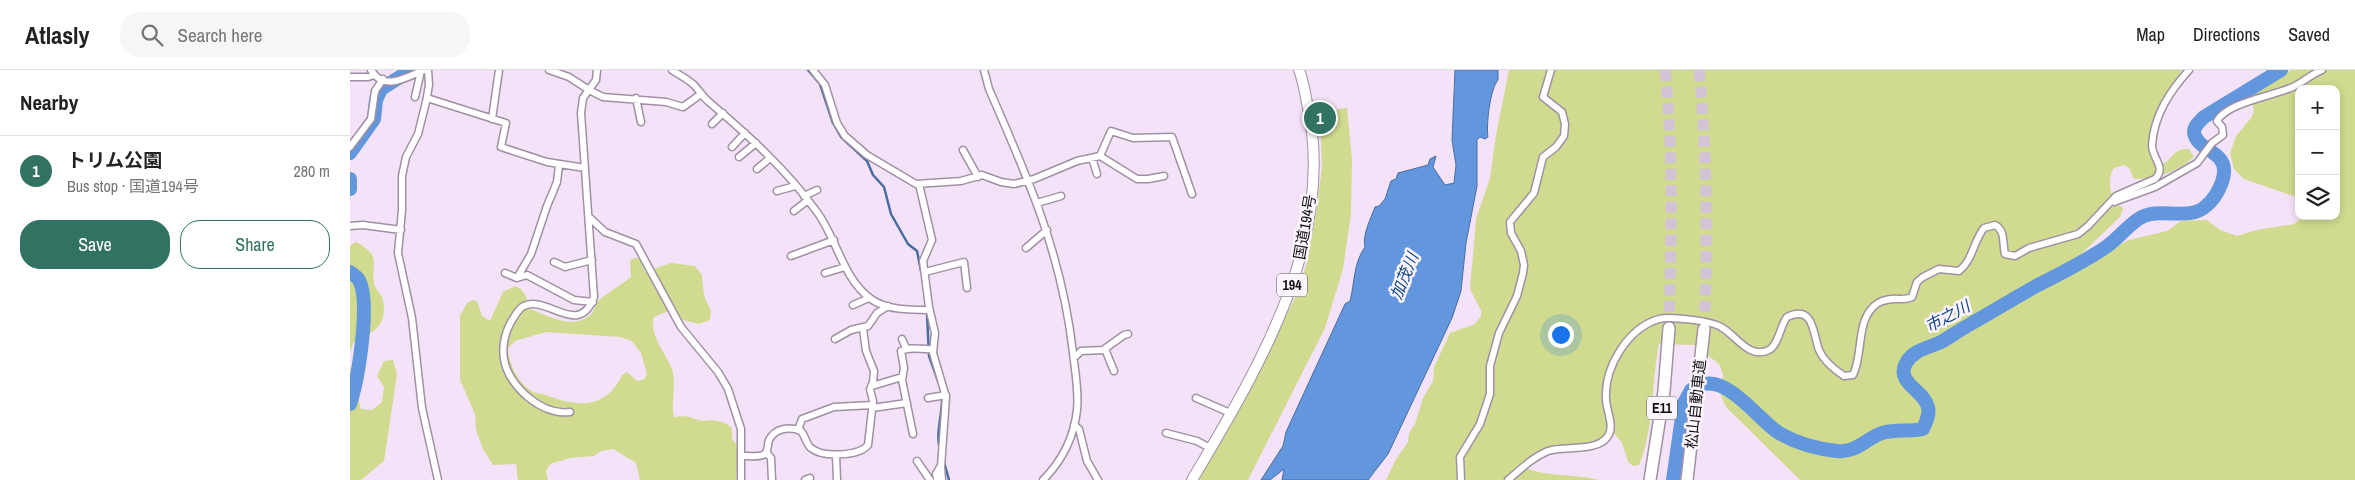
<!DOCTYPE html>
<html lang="en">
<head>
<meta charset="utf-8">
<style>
	:root { --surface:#fff; --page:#f6f6f6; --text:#222; --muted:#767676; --line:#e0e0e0; --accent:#317262 }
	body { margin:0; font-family:"Archivo Narrow","Noto Sans JP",sans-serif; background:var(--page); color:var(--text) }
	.controls { position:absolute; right:15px; top:15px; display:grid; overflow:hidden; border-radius:10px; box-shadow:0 2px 8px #0003 }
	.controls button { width:45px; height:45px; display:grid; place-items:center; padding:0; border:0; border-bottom:1px solid var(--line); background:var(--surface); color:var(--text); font:25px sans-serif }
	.you { position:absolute; left:1210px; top:264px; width:18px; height:18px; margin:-12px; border:4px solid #fff; border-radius:50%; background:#1a73e8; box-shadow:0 0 0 8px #1a73e833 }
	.badge { display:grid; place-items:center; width:32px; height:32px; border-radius:50%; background:var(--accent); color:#fff; font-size:16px; font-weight:700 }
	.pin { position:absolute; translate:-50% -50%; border:2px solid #fff; box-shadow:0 1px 5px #0006 }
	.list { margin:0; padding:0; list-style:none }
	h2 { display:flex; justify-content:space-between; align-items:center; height:65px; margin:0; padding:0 20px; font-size:21px }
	h2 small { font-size:16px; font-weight:400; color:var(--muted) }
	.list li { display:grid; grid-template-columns:32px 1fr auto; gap:15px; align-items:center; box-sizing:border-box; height:70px; padding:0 20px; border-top:1px solid var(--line) }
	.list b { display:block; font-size:19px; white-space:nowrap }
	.list p { margin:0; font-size:16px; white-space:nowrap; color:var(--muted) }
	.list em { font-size:16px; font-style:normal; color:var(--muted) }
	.actions { display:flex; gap:10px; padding:15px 20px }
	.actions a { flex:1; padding:11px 0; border:1px solid var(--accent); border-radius:20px; text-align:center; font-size:18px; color:var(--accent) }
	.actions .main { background:var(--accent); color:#fff }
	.icon { flex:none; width:28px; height:28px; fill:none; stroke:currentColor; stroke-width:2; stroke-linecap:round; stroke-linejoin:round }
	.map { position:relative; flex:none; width:2005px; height:410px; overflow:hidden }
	header { display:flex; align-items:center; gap:30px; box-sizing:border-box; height:70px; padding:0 25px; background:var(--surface); border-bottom:1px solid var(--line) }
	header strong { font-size:24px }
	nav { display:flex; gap:28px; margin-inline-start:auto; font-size:18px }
	.search { width:350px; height:45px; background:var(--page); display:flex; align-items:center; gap:12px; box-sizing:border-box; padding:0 18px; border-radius:20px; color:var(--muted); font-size:19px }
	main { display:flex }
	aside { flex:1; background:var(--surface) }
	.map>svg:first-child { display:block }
	.green { fill:#d0db8f; fill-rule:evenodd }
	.water { fill:#6297de; stroke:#4a6da1 }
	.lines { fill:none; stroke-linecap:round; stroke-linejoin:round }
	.stream { stroke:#4a6da1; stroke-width:2.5 }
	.river { stroke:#6297de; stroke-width:14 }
	.motorway-tunnel { stroke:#d2c3d6; stroke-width:11; stroke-dasharray:11 5.5; stroke-linecap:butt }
	.minor-casing { stroke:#a090a3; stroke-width:9 }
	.trunk-casing { stroke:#a090a3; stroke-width:12 }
	.motorway-casing { stroke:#a090a3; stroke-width:14 }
	.minor { stroke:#fff; stroke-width:6 }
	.trunk { stroke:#fff; stroke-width:10 }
	.motorway { stroke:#fff; stroke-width:11 }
	.labels { text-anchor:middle; stroke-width:5; stroke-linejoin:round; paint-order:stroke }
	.shield { fill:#fbf4fd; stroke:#575158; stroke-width:1 }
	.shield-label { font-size:14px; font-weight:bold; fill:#110b12 }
	.street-label { font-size:15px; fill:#110b12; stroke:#fbf4fd }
	.water-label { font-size:16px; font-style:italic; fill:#104686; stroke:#fbf4fd }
</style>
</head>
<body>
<header>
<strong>Atlasly</strong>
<div class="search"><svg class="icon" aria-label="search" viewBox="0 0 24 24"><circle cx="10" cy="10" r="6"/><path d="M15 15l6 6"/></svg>Search here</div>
<nav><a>Map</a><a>Directions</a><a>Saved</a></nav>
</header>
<main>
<aside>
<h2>Nearby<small></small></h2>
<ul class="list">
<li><span class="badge">1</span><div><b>トリム公園</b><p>Bus stop · 国道194号</p></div><em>280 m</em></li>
</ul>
<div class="actions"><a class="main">Save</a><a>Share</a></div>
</aside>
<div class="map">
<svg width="2005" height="410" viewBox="0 0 2005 410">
	<rect width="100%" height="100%" fill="#f4e3f8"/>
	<path class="green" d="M1159,0H1832C1818,19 1796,52 1801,77C1802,83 1805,90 1807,96C1823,93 1820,78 1839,79L1844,87C1827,102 1806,109 1784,109L1779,98L1774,95L1764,98C1756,110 1760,131 1773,138L1770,147L1726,189L1731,197L1739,196L1767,176L1779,170L1817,161L1831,151L1857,150L1870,160L1887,166L1906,160L1944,154L1954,146H1986V19H1949V128L1894,109L1884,99L1880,83L1886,66L1901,48L1904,41L1901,28L1908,20L1941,0H2005V410H1450L1376,337L1371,326L1373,304L1369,294L1344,275L1309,274C1301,314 1305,356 1289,395L1283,396L1278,392L1272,373L1263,362H1259L1249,370L1227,377L1210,376L1176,393L1178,399C1201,407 1227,404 1250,410H1036L1046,389L1058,372L1059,363L1065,354L1073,328L1083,311L1084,297L1100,263L1125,254L1131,246V241L1120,219L1126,149L1140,108L1146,65Z
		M997,38L1002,89L1001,144L993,199L975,258L898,410H849L898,322L946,226L957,192L967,138L972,96L970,53L974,44L989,39Z
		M6,172C32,186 21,191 24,213C25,220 32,224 33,230C38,256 23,263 3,273L0,282V176Z
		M285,188L290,189L295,202L321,193L345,196L352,205L354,226L361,241L360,250L349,254L333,250L325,238L304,247C299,265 314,281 321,297C328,314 320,330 324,347L336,346L352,351L363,350L375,353L382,358V368L388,378L386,410H290L286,393L263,379L251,381L244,386L220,388L200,394L196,401L198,410H168L166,394L143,395L133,379L126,360L125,344L110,310V246L117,233L123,230L127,231L132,246L140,251L153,222L165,216C175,219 177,229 180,239C197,245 221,260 239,246C244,243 244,235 249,230C259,222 271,215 281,207L280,190ZM196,262L270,267L282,271L291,283L297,304L294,309L287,311L277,302L272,305C256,340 227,337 196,325C192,323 185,324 181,321C167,311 159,294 158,278L165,271Z
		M43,290L47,304L34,391L11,410H0V296L11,339L22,340L32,332L34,317L27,306L34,291Z"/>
	<path class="water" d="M1105,0H1148V10C1140,19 1136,55 1138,67L1135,69L1130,67L1127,70V116L1116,173L1111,221L1102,248L1038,384L1018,410H932L934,399L920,410H911L933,376L936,362L995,234L1000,231C1005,212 1003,194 1015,177C1012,165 1021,148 1025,137L1029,136L1035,129L1041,111L1046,109L1048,103L1078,95L1080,89L1086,86L1083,97L1095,115L1104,113L1106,95L1102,70Z"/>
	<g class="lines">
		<path class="stream" d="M458,0L470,14L483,53L491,67L517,91L523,105L534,117L541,144L558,174L567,181L571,201
			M577,243L579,286L588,311
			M590,380C585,363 593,344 592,326
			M594,392L599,410"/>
		<path class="river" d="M0,83L24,49L26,30L31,19L61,0
			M0,109V119
			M0,202C3,204 7,207 9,210C21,232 8,310 0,334
			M1323,410L1334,333L1341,320C1345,318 1350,315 1355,314C1380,309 1410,351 1429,363C1446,373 1468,379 1487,381C1507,383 1515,369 1532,363C1546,359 1559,362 1573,359C1576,352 1580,344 1578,337C1574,320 1545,313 1556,293C1564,279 1579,278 1591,272C1600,267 1608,261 1617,256C1640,243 1663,229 1686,216C1710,204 1734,192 1756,177C1768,169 1778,155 1790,148C1809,136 1839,152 1856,136C1867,127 1881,102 1870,89C1863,80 1845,75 1844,62C1844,56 1850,51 1854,47L1931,0"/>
		<path class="motorway-tunnel" d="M1315,0C1324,86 1321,172 1319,258
			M1349,0C1357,86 1358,172 1354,259"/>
		<defs>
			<path id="minor" d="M21,0C34,22 57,7 74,0
				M78,0L79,15L76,32L68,64L56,87L52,106V140L48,183L62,248L72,338L88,410
				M199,0L219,7L239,20L253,27L316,32L333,37L351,24
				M322,0C329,5 338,9 344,15C349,20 353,27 359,32C398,65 437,100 467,142C487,169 493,209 521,229C536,240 561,240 579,240
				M463,0L475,15L487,53L495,66L517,85L566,114L611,111L632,105L651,112L664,114L684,109L727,91L750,86L761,61L783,68L822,67L842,124
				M634,0L639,19C678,108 712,184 723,283C725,301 729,321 727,340C724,367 712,391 693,410
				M0,7H18L24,5
				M65,27L71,1
				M77,28L156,53L151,77L197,92L235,98
				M286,28L291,52
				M142,49L149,0
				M362,54L373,43
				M0,77L21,49L25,21L33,9
				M382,77L395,63
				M613,80L628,107
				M750,86L787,109H798L814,106
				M389,87L406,73
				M742,88L747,104
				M407,99L420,88
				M569,114L582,170L573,191L579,237L585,263L583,283L596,327L591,397L592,410
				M427,121L445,116
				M454,126L467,120
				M1764,132L1805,117L1847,93L1862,73L1873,65L1872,57L1867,51C1877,32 1925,26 1945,16C1954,11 1962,4 1972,0
				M687,133L711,126
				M444,141L458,130
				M239,147L255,162L286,174L331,257L368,302L378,319L391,359V410
				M0,156L13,155L51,160
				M676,178L697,160
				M441,186L484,170
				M204,192L215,197L242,190
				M575,202L614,192L617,218
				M155,203L167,208L177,205L224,230L243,232
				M475,203L495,197
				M167,208L181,184L197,136L207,112L209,95
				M503,235L519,228
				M485,269L501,260L518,256L527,243L538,236
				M552,269L556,278
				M755,279L764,301
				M724,288L731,281L753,280L774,265L778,264
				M522,316L552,307
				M578,328L596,325
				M846,328L880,343
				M522,338L557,333
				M220,342C192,346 158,316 154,289C152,276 155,263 161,252C164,247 168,240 172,237C196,222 228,270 244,227L231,43L233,28L246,10L247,0
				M724,355L729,359L737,391L748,410
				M448,360L452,349L484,337L523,335
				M816,363L847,371L860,378
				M563,364L552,310L554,298L551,281C559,276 573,280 583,279
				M416,382L421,388L422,410
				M393,386C398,386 408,387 413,385C419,383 417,375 419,370C425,358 440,356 451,361C456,367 456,374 461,378C473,388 509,386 518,375L523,331L520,319L523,312L524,301L516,281L513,259
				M486,386L487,410
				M567,391L580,410
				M455,410L460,408
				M587,410L586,404L590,397
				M1111,410L1110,387L1130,354L1140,324V296L1149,263L1167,226L1173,203L1174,195L1171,181L1161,163L1160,152L1184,123L1193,87L1206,77L1214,66L1215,54L1212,42L1193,27L1201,0
				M1158,410C1171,399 1183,387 1198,381C1214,375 1247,383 1258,366C1265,356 1256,340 1256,329C1254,297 1278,258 1309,249C1320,246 1361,251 1371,257C1386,265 1399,290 1419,280C1429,274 1430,256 1437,247C1464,234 1463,264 1469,280C1473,290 1485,300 1494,306L1503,305C1514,283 1505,248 1528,233C1542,225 1552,232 1562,227L1567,212L1573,207L1589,199L1609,201C1623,190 1623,172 1634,158L1645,155C1656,161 1652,173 1655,184L1665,186L1679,178L1728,164L1738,156L1766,126L1805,109C1817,97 1802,89 1802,75C1804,45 1820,21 1839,0"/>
			<path id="trunk" d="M842,410C908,299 988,168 957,33C955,22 953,10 949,0"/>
			<path id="motorway" d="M1300,410L1314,321L1319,258
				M1337,410L1354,259"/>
		</defs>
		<use href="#minor" class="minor-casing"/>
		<use href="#trunk" class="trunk-casing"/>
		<use href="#motorway" class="motorway-casing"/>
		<use href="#minor" class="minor"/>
		<use href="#trunk" class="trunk"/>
		<use href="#motorway" class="motorway"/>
	</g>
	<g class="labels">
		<g class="shield">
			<rect x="927" y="203.5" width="30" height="23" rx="4"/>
			<rect x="1297" y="326.5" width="30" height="23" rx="4"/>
		</g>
		<g class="shield-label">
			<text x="942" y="220">194</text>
			<text x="1312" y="343">E11</text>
		</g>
		<g class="street-label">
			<text transform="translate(955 157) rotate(-80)" y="5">国道194号</text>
			<text transform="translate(1346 334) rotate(-84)" y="5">松山自動車道</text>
		</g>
		<g class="water-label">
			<text transform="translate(1054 206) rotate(-68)" y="6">加茂川</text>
			<text transform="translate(1597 246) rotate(-28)" y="6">市之川</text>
		</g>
	</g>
</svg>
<div class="controls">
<button>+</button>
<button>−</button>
<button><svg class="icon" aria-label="layers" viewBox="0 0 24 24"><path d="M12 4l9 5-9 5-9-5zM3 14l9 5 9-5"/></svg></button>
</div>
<div class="you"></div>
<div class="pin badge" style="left:970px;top:48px">1</div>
</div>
</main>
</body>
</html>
